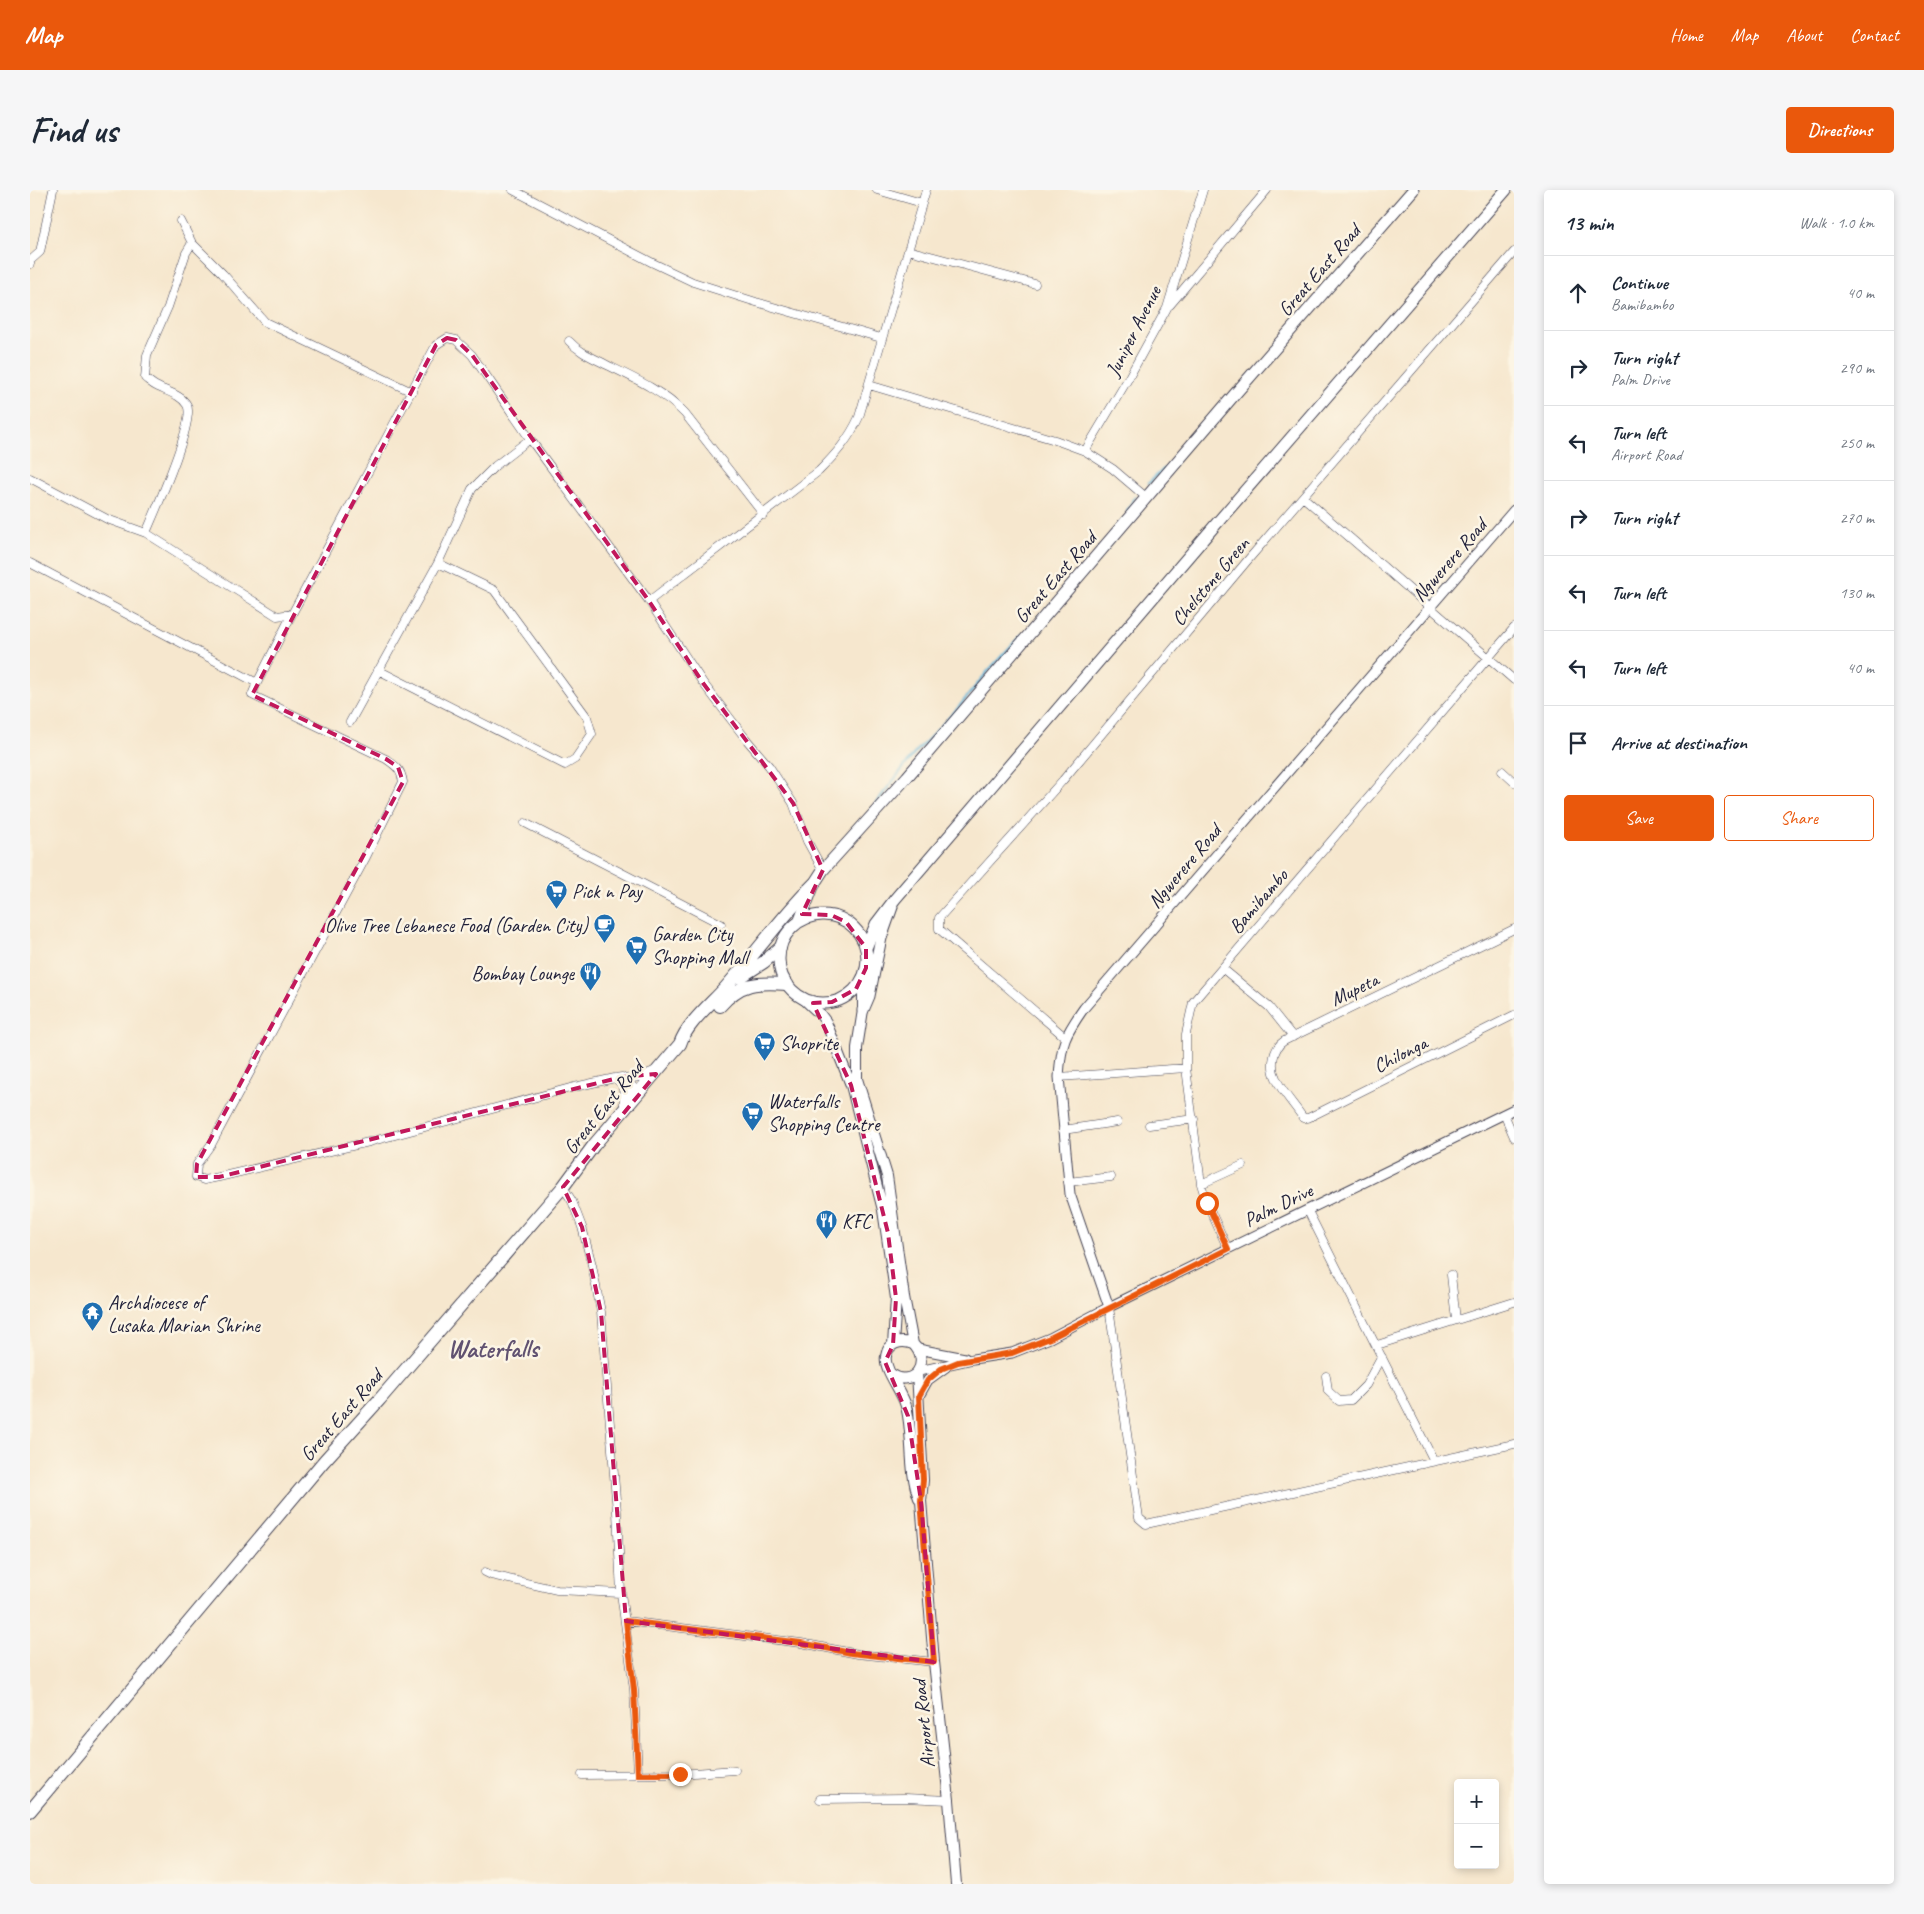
<!DOCTYPE html>
<html lang="en">
<head>
<meta charset="utf-8">
<style>
	:root { --surface:#fff; --page:#f6f6f7; --text:#1f2937; --muted:#747a83; --line:#e0e1e3; --accent:#ea580c }
	body { margin:0; font-family:Caveat,sans-serif; background:var(--page); color:var(--text) }
	.controls { position:absolute; right:15px; bottom:15px; display:grid; overflow:hidden; border-radius:5px; box-shadow:0 2px 8px #0003 }
	.controls button { width:45px; height:45px; display:grid; place-items:center; padding:0; border:0; border-bottom:1px solid var(--line); background:var(--surface); color:var(--text); font:25px sans-serif }
	.stop { position:absolute; width:15px; height:15px; margin:-11px; border:4px solid #ea580c; border-radius:50%; background:#fff }
	.stop.end { background:#ea580c; border-color:#fff; box-shadow:0 1px 5px #0008 }
	.list { margin:0; padding:0; list-style:none }
	h2 { display:flex; justify-content:space-between; align-items:center; height:65px; margin:0; padding:0 20px; font-size:21px }
	h2 small { font-size:16px; font-weight:400; color:var(--muted) }
	.list li { display:grid; grid-template-columns:32px 1fr auto; gap:15px; align-items:center; box-sizing:border-box; height:75px; padding:0 20px; border-top:1px solid var(--line) }
	.list b { display:block; font-size:19px; white-space:nowrap }
	.list p { margin:0; font-size:16px; white-space:nowrap; color:var(--muted) }
	.list em { font-size:16px; font-style:normal; color:var(--muted) }
	.actions { display:flex; gap:10px; padding:15px 20px }
	.actions a { flex:1; padding:11px 0; border:1px solid var(--accent); border-radius:5px; text-align:center; font-size:18px; color:var(--accent) }
	.actions .main { background:var(--accent); color:#fff }
	.icon { flex:none; width:28px; height:28px; fill:none; stroke:currentColor; stroke-width:2; stroke-linecap:round; stroke-linejoin:round }
	.map { position:relative; flex:none; width:1484px; height:1694px; overflow:hidden; border-radius:5px }
	header { display:flex; align-items:center; gap:30px; box-sizing:border-box; height:70px; padding:0 25px; background:var(--accent); color:#fff }
	header strong { font-size:24px }
	nav { display:flex; gap:28px; margin-inline-start:auto; font-size:18px }
	.intro { display:flex; align-items:center; justify-content:space-between; box-sizing:border-box; height:120px; padding:0 30px }
	h1 { margin:0; font-size:35px }
	.button { padding:12px 22px; border-radius:5px; background:var(--accent); color:#fff; font-size:18px; font-weight:700 }
	main { display:flex; gap:30px; padding:0 30px }
	aside { flex:1; background:var(--surface); border-radius:5px; box-shadow:0 2px 8px #0003 }
	.map>svg:first-child { display:block }
	.lines { fill:none; stroke-linecap:round; stroke-linejoin:round }
	.stream { stroke:#60b5dc; stroke-width:2.5 }
	.minor-casing { stroke:#424051; stroke-width:9 }
	.tertiary-casing { stroke:#424051; stroke-width:11 }
	.secondary-casing { stroke:#424051; stroke-width:12 }
	.primary-casing { stroke:#424051; stroke-width:13 }
	.trunk-casing { stroke:#424051; stroke-width:14 }
	.minor { stroke:#fff; stroke-width:8 }
	.tertiary { stroke:#fff; stroke-width:9 }
	.secondary { stroke:#fff; stroke-width:10 }
	.primary { stroke:#fff; stroke-width:11 }
	.trunk { stroke:#fff; stroke-width:12 }
	.route { stroke:#ea580c; stroke-width:6 }
	.marked { fill:none; stroke:#c2185b; stroke-width:4; stroke-dasharray:10 6; stroke-linejoin:round }
	.labels { text-anchor:middle; stroke-width:5; stroke-linejoin:round; paint-order:stroke }
	.street-label { font-size:20px; fill:#22223b; stroke:#fcf5e5 }
	.poi-label { font-size:20px; fill:#22223b; stroke:#fcf5e5; text-anchor:start }
	.district-label { font-size:25px; font-weight:bold; fill:#615271; stroke:#fcf5e5 }
</style>
</head>
<body>
<header>
<strong>Map</strong>
<nav><a>Home</a><a>Map</a><a>About</a><a>Contact</a></nav>
</header>
<div class="intro"><h1>Find us</h1><a class="button">Directions</a></div>
<main>
<div class="map">
<svg width="1484" height="1694" viewBox="0 0 1484 1694">
	<rect width="100%" height="100%" fill="#fcf5e5"/>
	<filter id="ink" filterUnits="userSpaceOnUse"><feTurbulence type="fractalNoise" baseFrequency=".02" numOctaves="2"/><feDisplacementMap in="SourceGraphic" scale="10" xChannelSelector="R" yChannelSelector="G"/><feConvolveMatrix kernelMatrix="1 2 1 2 8 2 1 2 1" color-interpolation-filters="sRGB"/></filter>
	<filter id="wash" filterUnits="userSpaceOnUse"><feTurbulence type="fractalNoise" baseFrequency=".0096" numOctaves="4" result="noise"/><feDisplacementMap in="SourceGraphic" scale="20" xChannelSelector="R" yChannelSelector="G"/><feGaussianBlur stdDeviation="1.12" result="paint"/><feColorMatrix in="noise" values="0 0 0 0 0 0 0 0 0 0 0 0 0 0 0 0 0 1.4 0 .05"/><feComposite in="paint" operator="in"/></filter>
	<g filter="url(#wash)">
		<rect width="100%" height="100%" fill="#f6e7ce"/>
		<g class="lines">
			<path class="stream" d="M1119,293L1134,279
				M1097,321L1105,307
				M846,613L884,564L928,518L959,480L991,445"/>
		</g>
	</g>
	<g filter="url(#ink)">
		<g class="lines">
			<defs>
				<path id="minor" d="M483,0L623,73L663,92L726,112L851,148
					M847,0L892,13
					M162,53L193,84L235,132L382,202
					M878,60L1005,94
					M0,74L1,70L10,62L23,0
					M1140,115L1237,0
					M539,151C550,163 564,168 579,176C606,189 634,202 655,224L734,325
					M839,195L1025,250L1055,261L1083,279L1117,308
					M1055,261L1098,189L1137,118L1173,0
					M0,288L77,329L116,343L247,426L262,424
					M1273,307L1484,490
					M116,343C124,324 166,230 157,215C151,205 138,202 128,197C123,195 119,191 115,188L117,165L138,117L156,63L162,53L151,31
					M0,373L227,493L262,424L406,155L417,148L426,150L442,165L500,249L619,411L673,493L716,549L739,576L763,613L777,651L793,680
					M619,411L789,281C806,264 819,249 829,227L896,0
					M348,480L535,575L545,569L562,544L557,527L464,400L408,373
					M227,493L222,505L356,569C366,576 371,579 373,592L336,667L182,953L167,974L166,987L174,990L189,987L339,952L540,898L585,888L592,887L609,902
					M320,532L408,373L442,299L465,276L500,249
					M1472,581L1484,592
					M495,633L691,734
					M1484,739L1254,851C1243,858 1240,876 1246,888C1251,901 1263,913 1271,925L1273,928H1278L1484,825
					M1192,778L1239,817L1263,847
					M1035,847L909,739V728L1033,590L1217,371L1484,62
					M1029,887L1156,878
					M585,888L605,906
					M595,889L610,887L624,881
					M592,894L594,904V919
					M1474,924L1484,947
					M1119,935L1164,929
					M1033,940L1087,932
					M1038,992L1081,987
					M1171,994L1213,975
					M533,997L542,1011L552,1037L562,1075L571,1122L587,1322L591,1403L604,1500L608,1584
					M1278,1021L1404,1271
					M1198,1059L1177,1013L1171,994L1156,878V844L1163,812L1484,438
					M1421,1085L1426,1130
					M1079,1117L1109,1328L1116,1334L1484,1254
					M1347,1155L1484,1112
					M1296,1186L1298,1201L1309,1211L1321,1210L1336,1195L1350,1169L1352,1167
					M455,1382L461,1385L527,1400L591,1403
					M596,1431L771,1453L828,1464L904,1472
					M552,1585L650,1584L705,1580
					M790,1609L875,1608L919,1610"/>
				<path id="tertiary" d="M1079,1117L1040,1004L1029,887C1031,853 1035,845 1054,818L1484,320
					M888,1159L935,1168
					M889,1181L943,1169L982,1163L1020,1148L1079,1117L1484,919
					M889,1206L898,1190L916,1177"/>
				<path id="secondary" d="M833,787V820L827,858V889L857,986L874,1107L883,1154
					M774,809L790,824L796,832L821,895L853,1020L866,1108L863,1155
					M887,1182L893,1290L891,1311L904,1472L919,1610L926,1694
					M861,1184C883,1199 902,1173 883,1154C872,1150 858,1152 856,1166C853,1179 872,1201 876,1216C884,1246 878,1279 889,1308"/>
				<path id="primary" d="M749 769a44 44 0 1 1 88 0a44 44 0 1 1-88 0Z
					M770,730L784,694L793,680L877,587L1205,204L1383,0
					M836,758L846,734L865,709L1187,333L1476,0
					M833,820L839,806L851,748L862,717"/>
				<path id="trunk" d="M709,788L734,772L750,758
					M690,816C711,792 727,792 757,794
					M0,1621L294,1271L350,1209L533,997L564,955L650,854C657,833 682,813 696,797C726,763 752,726 784,694"/>
			</defs>
			<use href="#minor" class="minor-casing"/>
			<use href="#tertiary" class="tertiary-casing"/>
			<use href="#secondary" class="secondary-casing"/>
			<use href="#primary" class="primary-casing"/>
			<use href="#trunk" class="trunk-casing"/>
			<use href="#minor" class="minor"/>
			<use href="#tertiary" class="tertiary"/>
			<use href="#secondary" class="secondary"/>
			<use href="#primary" class="primary"/>
			<use href="#trunk" class="trunk"/>
		</g>
	</g>
	<g class="lines" filter="url(#ink)">
		<path class="route" d="M650,1584H608L604,1500L596,1431L771,1453L821,1463L904,1472L891,1311L893,1290L889,1206L898,1190L911,1179L928,1172L982,1163L1020,1148L1198,1059L1177,1013"/>
	</g>
	<path class="marked" d="M417,148L426,150L442,165L619,411L673,493L763,613L793,680L772,724L801,725L816,732L836,758V778L826,799L802,812L783,813L821,895L858,1043L866,1108L863,1155L855,1172L878,1226L891,1311L904,1472L596,1431L571,1122L552,1037L533,997L626,884L592,887L189,987H166L167,974L373,592L368,577L356,569L222,505L406,155Z"/>
	<defs>
		<symbol id="supermarket-pin" viewBox="-11 -11 22 30"><path d="M0 17L-7.5 6A9.5 9.5 0 1 1 7.5 6Z" fill="#1f6fb2" stroke="#fcf5e5"/><path d="M-6-5.5h2.5l.6 2H6L4.5 2H-2.5L-4.4-4H-6ZM-1.5 3.2a1.3 1.3 0 1 0 .1 0ZM3 3.2a1.3 1.3 0 1 0 .1 0Z" fill="#fff"/></symbol>
		<symbol id="cafe-pin" viewBox="-11 -11 22 30"><path d="M0 17L-7.5 6A9.5 9.5 0 1 1 7.5 6Z" fill="#1f6fb2" stroke="#fcf5e5"/><path d="M-5.5-4.5H6V0H3Q3 3.5 0 3.5H-2.5Q-5.5 3.5-5.5 0ZM3-3.2v2h1.7v-2ZM-6 4.5H4V6H-6Z" fill="#fff"/></symbol>
		<symbol id="restaurant-pin" viewBox="-11 -11 22 30"><path d="M0 17L-7.5 6A9.5 9.5 0 1 1 7.5 6Z" fill="#1f6fb2" stroke="#fcf5e5"/><path d="M-5-6h1v4h1v-4h1v4h1v-4h1v5L-1.5 .5V6h-2V.5L-5-1ZM5-6V6H3V1.5H1.5Q1.5-4 5-6Z" fill="#fff"/></symbol>
		<symbol id="temple-pin" viewBox="-11 -11 22 30"><path d="M0 17L-7.5 6A9.5 9.5 0 1 1 7.5 6Z" fill="#1f6fb2" stroke="#fcf5e5"/><path d="M0-6L5-2H3V0L6.5 2.5H4V6H1.5V3h-3V6H-4V2.5H-6.5L-3 0V-2H-5Z" fill="#fff"/></symbol>
	</defs>
	<g fill-rule="evenodd">
		<use href="#supermarket-pin" x="514" y="688" width="25" height="34"/>
		<use href="#cafe-pin" x="562" y="722" width="25" height="34"/>
		<use href="#supermarket-pin" x="594" y="744" width="25" height="34"/>
		<use href="#restaurant-pin" x="548" y="770" width="25" height="34"/>
		<use href="#supermarket-pin" x="722" y="840" width="25" height="34"/>
		<use href="#supermarket-pin" x="710" y="910" width="25" height="34"/>
		<use href="#restaurant-pin" x="784" y="1018" width="25" height="34"/>
		<use href="#temple-pin" x="50" y="1110" width="25" height="34"/>
	</g>
	<g class="labels">
		<g class="street-label">
			<text transform="translate(1289 80) rotate(-49)" y="7">Great East Road</text>
			<text transform="translate(1103 141) rotate(-63)" y="7">Juniper Avenue</text>
			<text transform="translate(1419 370) rotate(-49)" y="7">Ngwerere Road</text>
			<text transform="translate(1025 387) rotate(-49)" y="7">Great East Road</text>
			<text transform="translate(1180 391) rotate(-50)" y="7">Chelstone Green</text>
			<text transform="translate(1154 676) rotate(-50)" y="7">Ngwerere Road</text>
			<text transform="translate(1228 711) rotate(-49)" y="7">Bamibambo</text>
			<text transform="translate(1324 799) rotate(-26)" y="7">Mupeta</text>
			<text transform="translate(1370 864) rotate(-27)" y="7">Chilonga</text>
			<text transform="translate(573 917) rotate(-51)" y="7">Great East Road</text>
			<text transform="translate(1248 1015) rotate(-26)" y="7">Palm Drive</text>
			<text transform="translate(311 1225) rotate(-49)" y="7">Great East Road</text>
			<text transform="translate(893 1534) rotate(-96)" y="7">Airport Road</text>
		</g>
		<g class="poi-label">
			<text x="542" y="708">Pick n Pay</text>
			<text x="558" y="742" text-anchor="end">Olive Tree Lebanese Food (Garden City)</text>
			<text x="622" y="751">Garden City<tspan x="622" dy="23">Shopping Mall</tspan></text>
			<text x="544" y="790" text-anchor="end">Bombay Lounge</text>
			<text x="750" y="860">Shoprite</text>
			<text x="738" y="918">Waterfalls<tspan x="738" dy="23">Shopping Centre</tspan></text>
			<text x="812" y="1038">KFC</text>
			<text x="78" y="1119">Archdiocese of<tspan x="78" dy="23">Lusaka Marian Shrine</tspan></text>
		</g>
		<g class="district-label">
			<text x="463" y="1167">Waterfalls</text>
		</g>
	</g>
</svg>
<div class="controls">
<button>+</button>
<button>−</button>
</div>
<div class="stop" style="left:1177px;top:1013px"></div>
<div class="stop end" style="left:650px;top:1584px"></div>
</div>
<aside>
<h2>13 min<small>Walk · 1.0 km</small></h2>
<ul class="list">
<li><svg class="icon" aria-label="ahead" viewBox="0 0 24 24"><path d="M12 20V5M6 11l6-6 6 6"/></svg><div><b>Continue</b><p>Bamibambo</p></div><em>40 m</em></li>
<li><svg class="icon" aria-label="right" viewBox="0 0 24 24"><path d="M7 20v-9h11M14 6l5 5-5 5"/></svg><div><b>Turn right</b><p>Palm Drive</p></div><em>290 m</em></li>
<li><svg class="icon" aria-label="left" viewBox="0 0 24 24"><path d="M17 20v-9H6M10 6l-5 5 5 5"/></svg><div><b>Turn left</b><p>Airport Road</p></div><em>250 m</em></li>
<li><svg class="icon" aria-label="right" viewBox="0 0 24 24"><path d="M7 20v-9h11M14 6l5 5-5 5"/></svg><div><b>Turn right</b></div><em>270 m</em></li>
<li><svg class="icon" aria-label="left" viewBox="0 0 24 24"><path d="M17 20v-9H6M10 6l-5 5 5 5"/></svg><div><b>Turn left</b></div><em>130 m</em></li>
<li><svg class="icon" aria-label="left" viewBox="0 0 24 24"><path d="M17 20v-9H6M10 6l-5 5 5 5"/></svg><div><b>Turn left</b></div><em>40 m</em></li>
<li><svg class="icon" aria-label="arrive" viewBox="0 0 24 24"><path d="M6 21V4h12l-3 4 3 4H6"/></svg><div><b>Arrive at destination</b></div></li>
</ul>
<div class="actions"><a class="main">Save</a><a>Share</a></div>
</aside>
</main>
</body>
</html>
